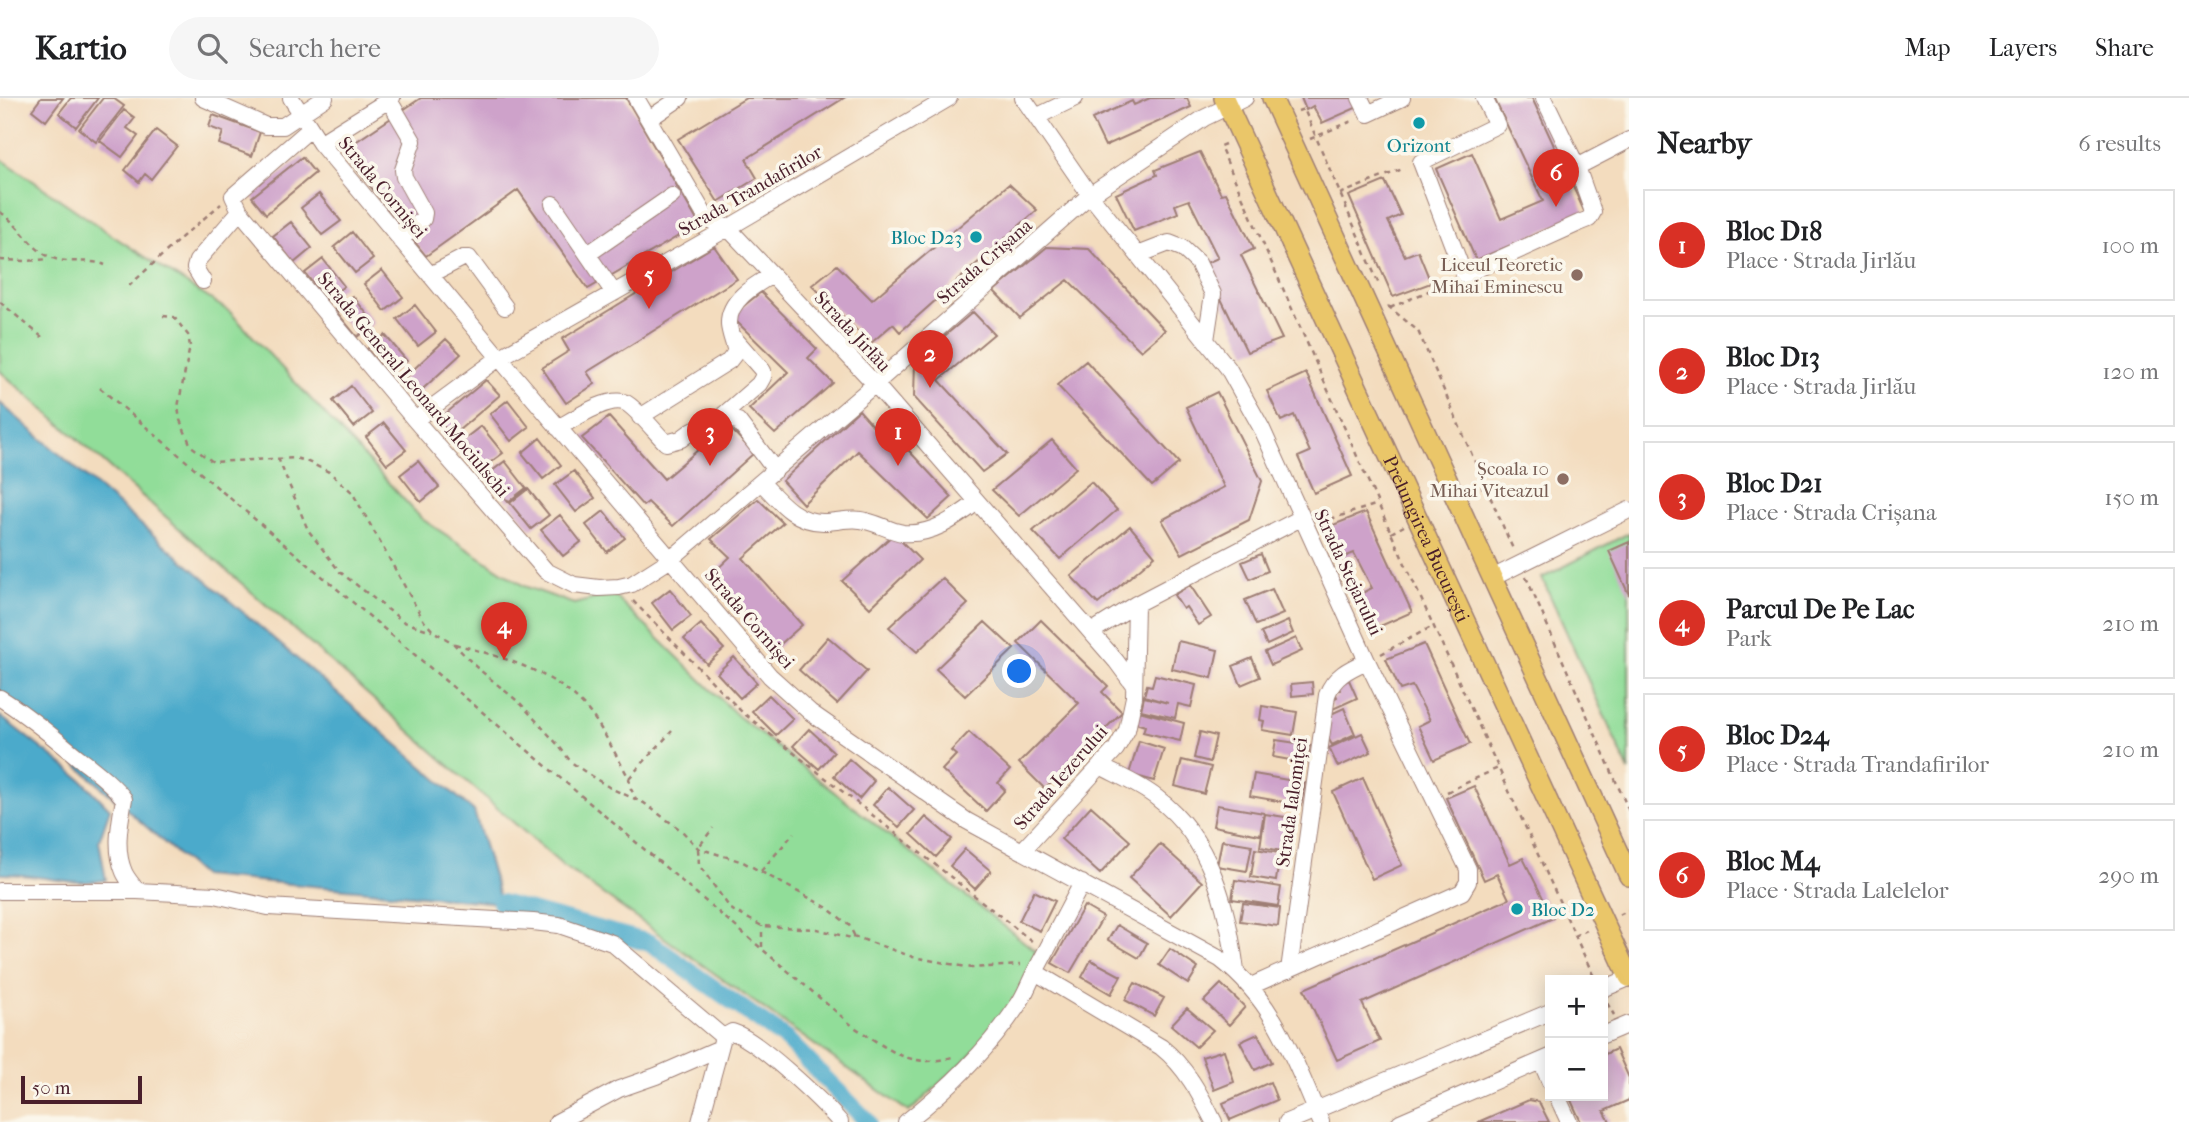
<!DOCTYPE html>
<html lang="en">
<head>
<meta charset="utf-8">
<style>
	:root { --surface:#fff; --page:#f6f6f6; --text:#202124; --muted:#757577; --line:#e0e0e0; --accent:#d93025 }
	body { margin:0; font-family:"IM FELL French Canon",serif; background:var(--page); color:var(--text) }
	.controls { position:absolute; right:21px; bottom:21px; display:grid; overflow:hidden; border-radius:0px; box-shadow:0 4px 18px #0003 }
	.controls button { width:63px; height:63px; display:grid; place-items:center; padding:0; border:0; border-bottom:2px solid var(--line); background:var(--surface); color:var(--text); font:35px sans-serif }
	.scale { position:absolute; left:21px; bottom:18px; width:121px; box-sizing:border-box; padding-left:7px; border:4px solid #4a1f2b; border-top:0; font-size:19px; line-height:24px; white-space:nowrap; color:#4a1f2b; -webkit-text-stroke:5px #fbf7ec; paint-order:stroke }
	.you { position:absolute; left:1020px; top:574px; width:24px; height:24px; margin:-18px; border:5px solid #fff; border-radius:50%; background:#1a73e8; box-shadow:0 0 0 10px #1a73e833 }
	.badge { display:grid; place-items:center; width:46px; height:46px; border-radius:50%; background:var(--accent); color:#fff; font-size:23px; font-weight:700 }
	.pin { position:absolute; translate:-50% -58px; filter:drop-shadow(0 2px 4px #0008) }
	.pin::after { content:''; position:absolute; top:37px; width:24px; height:21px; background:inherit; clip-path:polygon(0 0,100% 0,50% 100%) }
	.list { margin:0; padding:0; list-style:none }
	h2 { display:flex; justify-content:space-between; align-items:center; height:91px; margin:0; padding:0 28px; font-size:30px }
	h2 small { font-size:23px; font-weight:400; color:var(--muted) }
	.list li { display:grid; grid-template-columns:46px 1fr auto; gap:21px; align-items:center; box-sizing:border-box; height:112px; margin:0 14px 14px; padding:0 14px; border:2px solid var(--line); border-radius:0px }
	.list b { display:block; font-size:26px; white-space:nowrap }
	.list p { margin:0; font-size:23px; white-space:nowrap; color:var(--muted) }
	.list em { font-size:23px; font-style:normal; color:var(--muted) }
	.icon { flex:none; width:38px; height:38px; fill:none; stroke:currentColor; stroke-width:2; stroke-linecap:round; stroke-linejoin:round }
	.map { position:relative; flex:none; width:1629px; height:1024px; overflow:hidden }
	header { display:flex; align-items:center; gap:42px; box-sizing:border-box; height:98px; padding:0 35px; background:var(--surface); border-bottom:2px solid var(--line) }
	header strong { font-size:33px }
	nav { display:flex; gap:38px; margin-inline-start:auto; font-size:24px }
	.search { width:490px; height:63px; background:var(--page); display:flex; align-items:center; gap:18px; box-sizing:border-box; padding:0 24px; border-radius:38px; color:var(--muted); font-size:26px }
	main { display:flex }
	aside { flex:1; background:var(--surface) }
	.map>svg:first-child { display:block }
	.green { fill:#91dd99; stroke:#6e7e62; stroke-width:2 }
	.water { fill:#4caacb; stroke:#4b647b; stroke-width:2 }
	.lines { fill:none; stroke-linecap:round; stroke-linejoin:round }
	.canal { stroke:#4caacb; stroke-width:18 }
	.building { fill:#cea2ca }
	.minor-casing { stroke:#9e7e74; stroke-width:18 }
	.major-casing { stroke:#9e7e74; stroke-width:22 }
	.path { stroke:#9e7e74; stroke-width:2.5; stroke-dasharray:5 5; stroke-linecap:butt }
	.minor { stroke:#fff; stroke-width:16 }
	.major { stroke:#eac669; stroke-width:19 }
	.culture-dot { fill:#0f9aa8; stroke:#fbf7ec; stroke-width:2.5 }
	.education-dot { fill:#8d6e63; stroke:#fbf7ec; stroke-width:2.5 }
	.labels { text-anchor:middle; stroke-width:7; stroke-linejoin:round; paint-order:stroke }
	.culture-label { font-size:19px; fill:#0d838f; stroke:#fbf7ec }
	.street-label { font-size:19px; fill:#4a1f2b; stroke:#fbf7ec }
	.education-label { font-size:19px; fill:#785e54; stroke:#fbf7ec; text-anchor:end }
</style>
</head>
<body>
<header>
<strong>Kartio</strong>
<div class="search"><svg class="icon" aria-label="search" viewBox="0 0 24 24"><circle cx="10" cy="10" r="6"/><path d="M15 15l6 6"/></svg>Search here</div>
<nav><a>Map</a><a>Layers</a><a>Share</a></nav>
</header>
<main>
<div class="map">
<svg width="1629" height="1024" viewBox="0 0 1629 1024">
	<rect width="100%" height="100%" fill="#fbf7ec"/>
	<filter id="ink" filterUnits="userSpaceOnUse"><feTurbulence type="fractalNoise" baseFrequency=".0143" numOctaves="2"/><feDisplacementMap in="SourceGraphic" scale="14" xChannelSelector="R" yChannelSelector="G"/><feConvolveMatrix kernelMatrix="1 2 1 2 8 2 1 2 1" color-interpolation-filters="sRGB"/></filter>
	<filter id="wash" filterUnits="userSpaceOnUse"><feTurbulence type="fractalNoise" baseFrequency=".00686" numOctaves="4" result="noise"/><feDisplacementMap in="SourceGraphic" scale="28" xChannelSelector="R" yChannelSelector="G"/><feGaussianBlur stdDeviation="1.57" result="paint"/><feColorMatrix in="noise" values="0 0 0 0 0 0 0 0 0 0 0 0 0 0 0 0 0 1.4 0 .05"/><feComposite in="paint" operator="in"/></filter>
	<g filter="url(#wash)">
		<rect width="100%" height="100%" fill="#f3dcbe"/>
		<path class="green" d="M0,60L113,138L230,214L422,421L524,488L574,506L613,496L738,618L1037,854L1016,902L971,957L909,1014L562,767L0,273Z
			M1629,435V673L1542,480Z"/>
		<path class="water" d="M0,305L474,713L501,805L202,778L0,599Z
			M0,618L82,682L110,711L99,743L106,782C70,789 36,775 0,776Z"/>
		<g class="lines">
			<path class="canal" d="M501,805L650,845L787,942L868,1024"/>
		</g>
		<g id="blocks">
			<path class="building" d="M41,0H63L46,23L32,12Z
				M71,0H98L76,29L59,15Z
				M103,0H113L124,8L96,44L79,31Z
				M421,0H626L699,126L588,191L518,92L426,158L342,53Z
				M746,0H844L746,61L757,80L718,104L678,41Z
				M1150,0H1187L1191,9L1105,48L1092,21L1132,3L1134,7Z
				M1301,0H1354L1358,9L1322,25L1313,8L1306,12Z
				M1494,0H1532L1585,115L1476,162L1436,71L1472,55L1501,121L1543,103Z
				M124,12L135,20L127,30L138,38L122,59L100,43Z
				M213,17L260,34L252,58L219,46L223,34L209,29Z
				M156,32L177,48L151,81L145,76L139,84L125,72Z
				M1200,54L1221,96L1226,95L1254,151L1241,157L1282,241L1247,254L1204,166L1218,160L1189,102L1175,107L1178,115L1134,133L1116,96L1157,77L1155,72Z
				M302,59L315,75L266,116L252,99Z
				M1385,83L1401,117L1388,123L1405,158L1418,153L1431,185L1393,199L1349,98Z
				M1009,86L1037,112L900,234L893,226L870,246L812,187L837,167L872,202Z
				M319,96L341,123L322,137L301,110Z
				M291,124L312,150L294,165L273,138Z
				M352,134L373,161L355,175L334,149Z
				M714,148L737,181L587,274L595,286L566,305L542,270L569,253L562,241Z
				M1047,149L1089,151L1165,232L1141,253L1068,182L1020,220L994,193Z
				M323,161L344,188L326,202L305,175Z
				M382,172L403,199L385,213L364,186Z
				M761,194L817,251L808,260L833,285L775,336L749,311L788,274L731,218Z
				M353,198L374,225L357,239L335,212Z
				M415,207L436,234L418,248L397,221Z
				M973,214L994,236L939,282L1007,356L982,374L914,299L915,263Z
				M385,237L407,263L388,277L367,251Z
				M446,241L461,256L414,299L400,284Z
				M1086,263L1179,365L1152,388L1057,287Z
				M1306,275L1352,378L1314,395L1298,359L1310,354L1294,317L1281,323L1267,293Z
				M486,282L500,297L452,338L438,322Z
				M351,288L372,315L354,329L333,303Z
				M1217,294L1262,383L1249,422L1182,456L1162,422L1224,389L1186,309Z
				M508,302L529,329L511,343L490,316Z
				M859,312L876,331L883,325L952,399L928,421L858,353L803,406L782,383Z
				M609,319L664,381L727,327L754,355L673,428L648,404L643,408L582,340Z
				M384,325L406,352L387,366L366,339Z
				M481,328L503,355L484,369L463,342Z
				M540,340L561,367L543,381L522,355Z
				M1052,342L1076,370L1019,418L992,392Z
				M418,363L439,389L421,404L400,377Z
				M505,363L526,390L508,404L487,377Z
				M574,373L595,400L576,414L555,387Z
				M1091,384L1117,412L1060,461L1033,433Z
				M528,391L549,417L531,431L510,405Z
				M758,401L783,425L743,460L802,527L776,550L710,478L730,459L711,441Z
				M604,413L625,440L607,454L586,427Z
				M1366,414L1412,514L1376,530L1360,496L1372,490L1354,455L1342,460L1328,429Z
				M560,417L581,444L563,458L541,432Z
				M1130,428L1155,458L1098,506L1071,478Z
				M894,436L920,462L870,510L842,483Z
				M1629,444V497L1609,453Z
				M1261,456L1268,473L1250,481L1242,464Z
				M942,480L968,506L917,554L889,529Z
				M1190,487L1211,519L1198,527L1186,509L1183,511L1174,497Z
				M670,491L691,518L673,532L652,505Z
				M1272,491L1283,516L1256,527L1245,502Z
				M1041,522L1108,588L1102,594L1122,614L1045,691L1019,665L1079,605L1018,545Z
				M1288,523L1293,535L1267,547L1261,535Z
				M985,524L1014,551L965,598L936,571Z
				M701,526L724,551L707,566L684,541Z
				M828,539L867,573L837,606L799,572Z
				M1296,540L1302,553L1271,567L1265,554Z
				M1178,543L1218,552L1212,580L1172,571Z
				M1424,546L1470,646L1434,662L1418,628L1430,622L1412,588L1400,592L1386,561Z
				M734,559L757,585L740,600L717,575Z
				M1252,560L1260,579L1241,587L1233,568Z
				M1155,577L1196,587L1191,609L1178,606L1175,620L1141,612L1144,599L1168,605L1144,598L1147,587L1152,588Z
				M1349,582L1357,600L1333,611L1329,603L1337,599L1335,594L1340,592L1338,587Z
				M1312,584L1313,596L1292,598L1291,586Z
				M769,597L793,621L776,637L752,613Z
				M1262,608L1297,614L1293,637L1262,632L1264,623L1260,622Z
				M1344,610L1355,636L1332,647L1325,634L1329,617Z
				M1139,613L1184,625L1180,643L1143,634L1145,628L1136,625Z
				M809,631L834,654L819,671L793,648Z
				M969,634L1010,672L998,685L1005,692L986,713L942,672L956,657L951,653Z
				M1200,634L1216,638L1210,664L1194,660Z
				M1362,635L1371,654L1338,669L1329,650Z
				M1276,642L1310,647L1307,665L1273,659Z
				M1139,643L1164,651L1154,683L1129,676Z
				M849,661L874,683L859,701L834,678Z
				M1182,662L1211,669L1204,696L1175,688Z
				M1254,676L1305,685L1301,707L1250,698Z
				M1363,680L1402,767L1372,781L1333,694Z
				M1474,688L1510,766L1523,760L1553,820L1362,905L1380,943L1337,962L1304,891L1509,801L1497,776L1484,782L1446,700Z
				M888,689L914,712L899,729L873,707Z
				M1217,707L1264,715L1260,737L1213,728Z
				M1091,708L1130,743L1100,776L1061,741Z
				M1265,716L1292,720L1287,754L1260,749Z
				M926,719L952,741L936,759L911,736Z
				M1222,742L1252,747L1247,773L1217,768Z
				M1160,746L1202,784L1171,818L1129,780Z
				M965,751L991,773L975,791L950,768Z
				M1255,751L1280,755L1276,783L1251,779Z
				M1235,782L1281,789L1278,808L1232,801Z
				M1034,793L1055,803L1040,833L1019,823Z
				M1243,805L1280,810L1278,828L1240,823Z
				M1084,808L1103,819L1070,875L1052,865Z
				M1117,827L1147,845L1139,860L1108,842Z
				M1170,851L1198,870L1188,886L1159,867Z
				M1091,862L1121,878L1111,896L1082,879Z
				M1135,885L1164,900L1154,918L1125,902Z
				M1221,886L1245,909L1229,927L1204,903Z
				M1187,910L1213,932L1196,949L1171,927Z
				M1258,936L1272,964L1255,972L1240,944Z
				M1616,951L1629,980V1002L1604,1013L1610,1024H1581L1569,998H1603V957Z
				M1224,952L1234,984L1214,992L1202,959Z
				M1270,984L1277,1002L1230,1022L1223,1005Z
				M1529,1002L1539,1004L1549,1024H1478Z"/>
		</g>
	</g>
	<g filter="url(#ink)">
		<use href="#blocks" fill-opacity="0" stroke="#9e7e74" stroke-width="2"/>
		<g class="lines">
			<defs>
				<path id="minor" d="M203,0L266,28H283L325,0
					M291,0L320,45L512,275L770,578L810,614L967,723L1220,861C1276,904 1294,962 1321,1024
					M636,0L707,121L728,130L875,286L1116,563L1133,586
					M1023,0L1090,97L1228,270L1262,331L1367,563L1468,771V784L1462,794L1251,888
					M1360,0L1368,16L1402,0
					M1484,0L1497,27L1421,64L1464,177L1579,125L1589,121L1593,114L1577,69L1544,0
					M389,2L413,43L403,72L404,79L424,115L423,121L400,142
					M1036,19L1075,0
					M649,21L680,0
					M310,31L233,98L240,113L415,322L546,473L574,487L599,490L619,489L632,486L671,461L875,286L1090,97L1204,20L1245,0
					M320,45L392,0
					M1577,69L1629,42
					M553,106L614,195
					M588,156L672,98
					M1138,157L1169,145L1182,150L1198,165L1213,196L1206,242
					M430,177L463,160H469L505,209
					M203,183L195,170L197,163L240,113
					M640,319L729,263L736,254C734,245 729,234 729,226C728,202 755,187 772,177
					M720,320L759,286L763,279V273L734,240
					M415,322L499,260L728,130L949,0
					M558,330C574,321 609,297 626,305C636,310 657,336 666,345L681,341L693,332L720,320L738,323L775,372
					M761,384C779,403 795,424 823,424C836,424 849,420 861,422C876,424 889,433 903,435C931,438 956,420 977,404
					M1492,480L1629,412
					M1091,534L1136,506L1301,420
					M0,600C28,617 53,639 79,660C95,673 112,685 124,701C120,724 114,751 124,774C127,781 133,787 137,793
					M1100,668C1119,678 1141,687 1157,700C1211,740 1228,810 1236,873
					M1022,753L1116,651L1127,632L1134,599L1136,506
					M1082,785L1035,874L1161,949C1186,969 1200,996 1214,1024
					M0,793H137L215,797L268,809L533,824L559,827L612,845L723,939
					M1289,872L1327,597C1334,578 1349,571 1367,563
					M1603,891L1629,880
					M1603,937L1629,926
					M1541,963L1550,984
					M1557,998L1569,1024
					M557,1024L619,991L656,978L720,950
					M700,1024L723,939L732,934C757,941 822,1003 840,1024
					M906,1024C948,991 988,952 1018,907C1025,897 1029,885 1035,874
					M1287,1024L1550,914
					M1400,1024L1550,959"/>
				<g id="major">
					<path id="s1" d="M1224,0L1629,879"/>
					<path d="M1272,0L1629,778"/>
				</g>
			</defs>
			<use href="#minor" class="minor-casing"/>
			<use href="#major" class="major-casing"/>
			<path class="path" d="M1298,13L1304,11L1380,189
				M1310,41L1352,23
				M1225,46L1220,48L1391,435L1594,879
				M1340,96L1405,70
				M0,114C19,126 30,150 50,159C67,167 88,160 105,167
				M0,162L27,163L49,161
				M129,188L183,138L221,106
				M0,204L42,239
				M1388,208L1418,233L1513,451
				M1390,210L1451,183
				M163,218L174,219L188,237L190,248L178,309L180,322L191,348L213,364L295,360L306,363L329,374L352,394L424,523L433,533L453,545L475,568L521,606L559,648L571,664L591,678L612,691L644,705L682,733L698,750L743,764L826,809L849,827L854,837L851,840L817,831L762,828L734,813L730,810L699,767L698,750L713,730
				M100,290L854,929C889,951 911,973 955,958
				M278,360L308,432L340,474L404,524L432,533
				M1472,394L1485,388
				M1321,424L1378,406
				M1391,435L1404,428
				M1526,479L1629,713
				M633,503L742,614L1033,844
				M455,546C508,561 563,575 596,623C608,641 618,661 629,680L631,691L636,701
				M1381,556L1433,528
				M629,680L672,633
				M1447,694L1498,670
				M761,773L794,735
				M1619,817L1629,812
				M853,838L913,859L972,870L1020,867
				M1574,838L1587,832
				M762,849V828
				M1607,905L1614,917"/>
			<use href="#minor" class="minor"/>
			<use href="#major" class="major"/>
		</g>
	</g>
	<g class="culture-dot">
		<circle cx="1419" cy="25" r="7"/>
		<circle cx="976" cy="139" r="7"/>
		<circle cx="1517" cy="811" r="7"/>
	</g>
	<g class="education-dot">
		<circle cx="1577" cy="177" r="7"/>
		<circle cx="1563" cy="381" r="7"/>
	</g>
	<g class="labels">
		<g class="culture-label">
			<text x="1419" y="54">Orizont</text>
			<text x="962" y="146" text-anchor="end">Bloc D23</text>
			<text x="1531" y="818" text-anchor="start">Bloc D2</text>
		</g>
		<g class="street-label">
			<text transform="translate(383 89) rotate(50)" y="7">Strada Cornișei</text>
			<text transform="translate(750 92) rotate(-30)" y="7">Strada Trandafirilor</text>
			<text transform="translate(984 163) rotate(-41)" y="7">Strada Crișana</text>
			<text transform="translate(853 233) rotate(47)" y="7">Strada Jirlău</text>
			<text transform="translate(414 286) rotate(50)" y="7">Strada General Leonard Mociulschi</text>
			<text dy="7" stroke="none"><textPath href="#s1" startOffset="485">Prelungirea București</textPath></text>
			<text transform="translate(1349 474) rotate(65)" y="7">Strada Stejarului</text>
			<text transform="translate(750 520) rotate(49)" y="7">Strada Cornișei</text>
			<text transform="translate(1060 679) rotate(-49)" y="7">Strada Iezerului</text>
			<text transform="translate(1291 704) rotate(-82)" y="7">Strada Ialomiței</text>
		</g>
		<g class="education-label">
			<text x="1563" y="173">Liceul Teoretic<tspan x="1563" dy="22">Mihai Eminescu</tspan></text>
			<text x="1549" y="377">Școala 10<tspan x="1549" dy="22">Mihai Viteazul</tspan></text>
		</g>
	</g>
</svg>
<div class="controls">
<button>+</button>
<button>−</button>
</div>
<div class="scale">50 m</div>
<div class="you"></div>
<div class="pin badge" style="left:898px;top:368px">1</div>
<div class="pin badge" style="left:930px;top:290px">2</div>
<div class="pin badge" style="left:710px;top:368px">3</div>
<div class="pin badge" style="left:504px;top:562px">4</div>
<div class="pin badge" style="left:649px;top:211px">5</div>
<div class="pin badge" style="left:1556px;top:109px">6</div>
</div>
<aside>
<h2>Nearby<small>6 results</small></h2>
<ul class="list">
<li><span class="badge">1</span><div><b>Bloc D18</b><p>Place · Strada Jirlău</p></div><em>100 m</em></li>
<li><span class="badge">2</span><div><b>Bloc D13</b><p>Place · Strada Jirlău</p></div><em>120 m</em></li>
<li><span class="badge">3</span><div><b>Bloc D21</b><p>Place · Strada Crișana</p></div><em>150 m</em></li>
<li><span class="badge">4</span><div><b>Parcul De Pe Lac</b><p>Park</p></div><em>210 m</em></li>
<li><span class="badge">5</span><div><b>Bloc D24</b><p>Place · Strada Trandafirilor</p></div><em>210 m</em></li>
<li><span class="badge">6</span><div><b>Bloc M4</b><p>Place · Strada Lalelelor</p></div><em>290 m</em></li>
</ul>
</aside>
</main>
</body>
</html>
